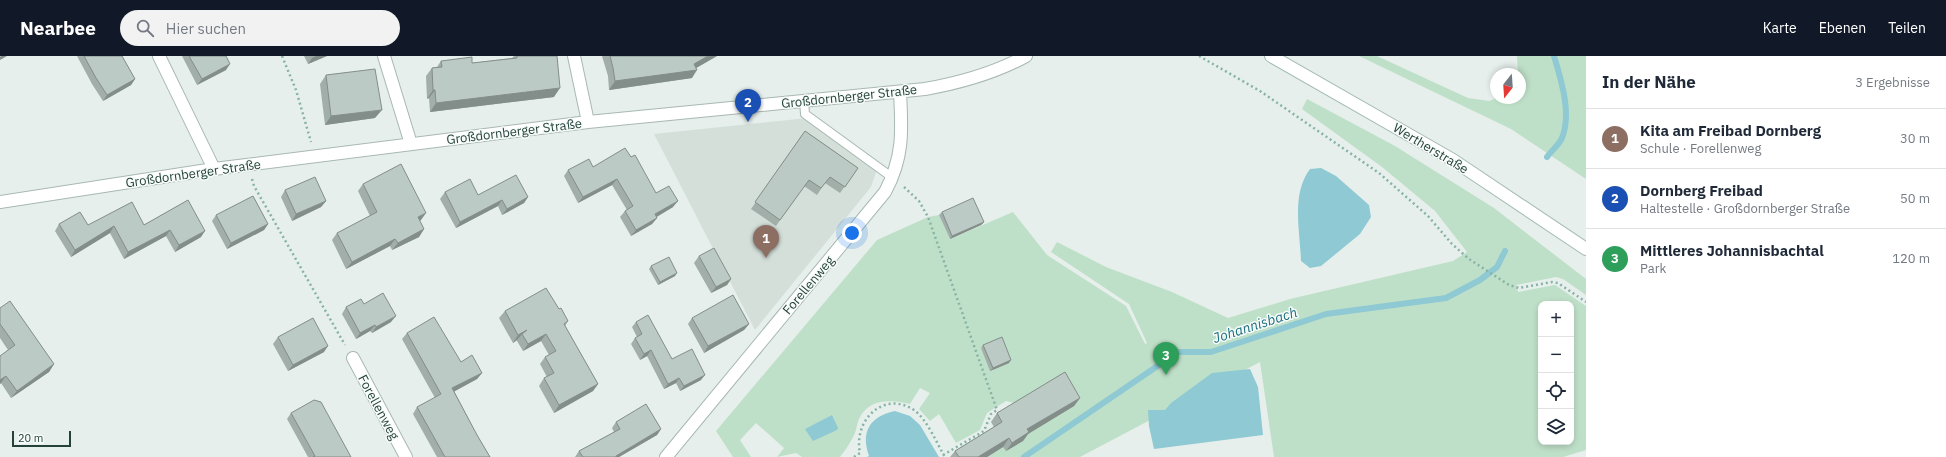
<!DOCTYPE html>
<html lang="de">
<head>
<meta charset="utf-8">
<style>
	:root { --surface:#fff; --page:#f2f2f3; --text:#1f2937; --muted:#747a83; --line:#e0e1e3; --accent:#111827 }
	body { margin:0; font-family:"IBM Plex Sans",sans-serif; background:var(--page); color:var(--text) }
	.controls { position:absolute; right:12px; bottom:12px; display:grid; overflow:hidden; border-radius:8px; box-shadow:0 2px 6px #0003 }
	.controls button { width:36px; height:36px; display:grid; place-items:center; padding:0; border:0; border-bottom:1px solid var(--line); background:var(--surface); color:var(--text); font:20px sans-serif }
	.compass { position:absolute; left:1490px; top:12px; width:36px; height:36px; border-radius:50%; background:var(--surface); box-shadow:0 2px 6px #0003; rotate:197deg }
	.scale { position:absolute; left:12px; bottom:10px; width:59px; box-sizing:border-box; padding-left:4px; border:2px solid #24423a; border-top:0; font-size:11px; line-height:14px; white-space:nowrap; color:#24423a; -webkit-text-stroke:3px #f7fbf9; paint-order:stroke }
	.you { position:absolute; left:852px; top:177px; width:14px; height:14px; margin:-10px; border:3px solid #fff; border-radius:50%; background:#1a73e8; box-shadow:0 0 0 6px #1a73e833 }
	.badge { display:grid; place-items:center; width:26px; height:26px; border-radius:50%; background:var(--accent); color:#fff; font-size:13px; font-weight:700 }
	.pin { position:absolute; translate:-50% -33px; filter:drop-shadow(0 1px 2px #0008) }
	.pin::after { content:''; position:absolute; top:21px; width:14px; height:12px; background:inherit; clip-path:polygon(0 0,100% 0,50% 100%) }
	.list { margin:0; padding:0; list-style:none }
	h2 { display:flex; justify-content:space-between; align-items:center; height:52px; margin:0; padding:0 16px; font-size:17px }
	h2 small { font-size:13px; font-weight:400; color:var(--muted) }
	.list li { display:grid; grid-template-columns:26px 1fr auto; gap:12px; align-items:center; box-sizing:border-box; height:60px; padding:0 16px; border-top:1px solid var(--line) }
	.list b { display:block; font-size:15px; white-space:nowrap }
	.list p { margin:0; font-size:13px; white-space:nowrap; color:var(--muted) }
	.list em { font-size:13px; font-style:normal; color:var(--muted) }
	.icon { flex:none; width:22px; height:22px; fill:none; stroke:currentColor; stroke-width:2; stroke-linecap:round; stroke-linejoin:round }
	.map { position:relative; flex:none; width:1586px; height:401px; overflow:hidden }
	header { display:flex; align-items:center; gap:24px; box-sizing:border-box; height:56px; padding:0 20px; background:var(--accent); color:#fff }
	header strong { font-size:19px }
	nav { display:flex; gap:22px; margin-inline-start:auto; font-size:14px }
	.search { width:280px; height:36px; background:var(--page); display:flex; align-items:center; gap:10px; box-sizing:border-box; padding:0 14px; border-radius:22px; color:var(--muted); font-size:15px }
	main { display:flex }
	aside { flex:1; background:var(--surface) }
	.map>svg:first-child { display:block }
	.built { fill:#d4dfda }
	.green { fill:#bfe0c8; fill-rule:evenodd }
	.water { fill:#8ec9d4 }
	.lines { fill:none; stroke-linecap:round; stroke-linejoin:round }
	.stream { stroke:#8ec9d4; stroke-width:6 }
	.service-casing { stroke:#a8b8b2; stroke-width:10 }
	.minor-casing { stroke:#a8b8b2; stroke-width:14 }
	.secondary-casing { stroke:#a4bbb3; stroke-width:14 }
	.path { stroke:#86b3a5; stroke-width:2.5; stroke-dasharray:2 3; stroke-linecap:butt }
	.service { stroke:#fff; stroke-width:8 }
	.minor { stroke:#fff; stroke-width:12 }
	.secondary { stroke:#fff; stroke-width:12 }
	.wall { fill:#a1aea9 }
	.shaded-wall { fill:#838d89 }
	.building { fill:#bbcac4; stroke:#838d89 }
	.labels { text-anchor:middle; stroke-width:3; stroke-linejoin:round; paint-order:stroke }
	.street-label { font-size:13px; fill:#24423a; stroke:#f7fbf9 }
	.water-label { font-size:14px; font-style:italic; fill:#1c6f80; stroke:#f7fbf9 }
</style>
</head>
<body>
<header>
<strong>Nearbee</strong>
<div class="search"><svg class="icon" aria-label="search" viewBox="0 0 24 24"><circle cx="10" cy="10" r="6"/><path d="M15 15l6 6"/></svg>Hier suchen</div>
<nav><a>Karte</a><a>Ebenen</a><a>Teilen</a></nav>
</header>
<main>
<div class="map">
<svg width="1586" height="401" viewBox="0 0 1586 401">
	<rect width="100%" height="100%" fill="#e6efeb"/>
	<path class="built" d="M817,61L879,107L871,131L755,274L654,78Z"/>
	<path class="green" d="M1359,0H1377L1468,42L1489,45L1497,42H1520V18H1518L1517,0H1586V123L1511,73Z
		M1307,43L1395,90L1494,152L1586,223V239L1563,223L1556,221L1516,229L1518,236L1555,229L1586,250V394L1563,401H1274L1260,306L1080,401H979L1018,348L1006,345L987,357L980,374L956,387L939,358L930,365L919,353L930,337L920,332L910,348C893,344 870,342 860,361C857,366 857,372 855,377C851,386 846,393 840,401H802L796,397L777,401L784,392L756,367L740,384L751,401H733L716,375L877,184L928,161L939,159L950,183L1013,156L1047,199L1126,250L1145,288L1147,287L1129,248L1051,196L1057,186L1106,211L1172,236L1228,262L1290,243L1453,205L1467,196L1435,155L1382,111L1302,53ZM1541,248H1571V386H1541Z"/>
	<path class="water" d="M1321,112L1336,120L1369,149L1371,161L1360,178L1321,210L1310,212L1301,205C1300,175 1291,138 1310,113Z
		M1250,313L1258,331L1263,379L1154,393L1149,370L1148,354H1165L1171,347L1212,317Z
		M895,355L910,360L920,369L939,401H867L869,400C860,375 871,360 895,355Z
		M832,359L838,372L837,374L813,385L805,373Z"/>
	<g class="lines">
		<path class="stream" d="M1547,101C1551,95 1559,89 1562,82C1572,57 1561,24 1554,0
			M1024,401L1178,296H1211L1326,258L1446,242L1480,224L1497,211L1505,195"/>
		<defs>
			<path id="service" d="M804,45L805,58L893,122"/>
			<path id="minor" d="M159,0L214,113
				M384,0L411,88
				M574,0L588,66
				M0,146L214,113L588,66L925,33C959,27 995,17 1026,0
				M353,302L406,401
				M666,401L885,136C904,101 902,74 900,36"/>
			<path id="secondary" d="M1271,0L1453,104L1586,193"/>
		</defs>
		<use href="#service" class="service-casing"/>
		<use href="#minor" class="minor-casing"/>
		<use href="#secondary" class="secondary-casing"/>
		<path class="path" d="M282,0L296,34L311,86
			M1199,0L1260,35L1379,117L1428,160L1452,188L1469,203L1509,229L1519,232L1552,226L1558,227L1586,246
			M252,123L254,130L345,289
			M904,131L919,145L928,161L997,354L991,358L984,375L943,399
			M854,401L860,397C853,364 884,334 914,354C927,363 937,388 945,401"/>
		<use href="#service" class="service"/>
		<use href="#minor" class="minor"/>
		<use href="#secondary" class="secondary"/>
	</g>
	<path class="wall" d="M77,0H122L135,23L131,29L103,45L92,28Z
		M182,0H226V14L197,29Z
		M304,0H327L308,8Z
		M514,0H557L554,41L430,56L429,42L427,43L426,20L432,12L437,11L441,5L472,7L512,2Z
		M602,0H717L696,12L692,22L609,34L608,20Z
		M326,19L375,62L325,69L320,28Z
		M805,75L858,112L840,137L825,127L817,139L804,130L776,170L751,153Z
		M631,101L656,137L673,151L656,161L657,162L652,168L631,180L620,161L625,155L627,154L612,129L578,147L564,120L568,114L593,111Z
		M363,128L421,164L419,165L424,173L419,181L392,194L390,190L346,213L332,184L337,177L370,160L358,135Z
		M285,134L326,145L321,151L292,165L281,141Z
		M445,136L478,139L528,141L524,147L502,159L498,150L456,172L440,143Z
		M188,144L201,181L175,196L166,180L124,203L110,177L71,201L55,175L59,168L88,169H144Z
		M942,156L984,166L981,169L950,183L939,159Z
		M216,159L268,168L264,174L227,193L212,165Z
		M699,200L731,223L727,229L711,237L694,207Z
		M651,210L675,220L658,229L649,213Z
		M364,248L391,266L372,277L370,275L356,283L342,258L346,251Z
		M0,252L54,308L49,316L11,342L1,327L0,328V300L8,294L0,282Z
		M559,253L568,265L565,270L598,328L593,335L554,357L539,330L544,322L547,321L540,308L545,301L549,299L541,285L523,295L517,285V284L513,287L499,262L505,255Z
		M692,262L749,268L744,274L704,297L688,268Z
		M636,266L672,303L701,324L680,335L676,327L664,333L647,300L640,304L631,288L635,282L637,281L632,271Z
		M407,277L482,317L477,323L454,335L477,379L490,401H437L413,358L417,351L435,342L402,283Z
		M278,281L324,296L288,315L273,288Z
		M983,289L1009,307L990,315L981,292Z
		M1080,342L1074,350L1028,378L1023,385L1006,395L1003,391L987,401H950L955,395L994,371L991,366L997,357Z
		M291,357L351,401H308L287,363Z
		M616,366L661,373L657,379L619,401H575L579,395L614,376L612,372Z"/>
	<path class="shaded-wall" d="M1,0H7L0,4V1Z
		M316,0H327L308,8L312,2Z
		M708,0H717L691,15L697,14L692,22L609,34L615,25L694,8Z
		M230,8L226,14L197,29L202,23Z
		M135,23L131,29L103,45L107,39Z
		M560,32L554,41L430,56L436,47Z
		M433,34H435L429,42L427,43Z
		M382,54L375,62L325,69L331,60Z
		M617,123L612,129L578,147L583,141Z
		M528,141L524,147L502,159L507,153Z
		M502,144L498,150L456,172L460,166Z
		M326,145L321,151L292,165L296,158Z
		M678,145L673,151L650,165L655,158Z
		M426,157L421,164L412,169L418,161Z
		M657,162L652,168L631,180L636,174Z
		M984,166L981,169L950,183L952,180Z
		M268,168L264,174L227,193L231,187Z
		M114,170L110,177L71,201L75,194Z
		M424,173L419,181L392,194L398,187Z
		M170,174L166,180L124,203L128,196Z
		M205,175L201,181L175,196L179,189Z
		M395,183L390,190L346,213L352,206Z
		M677,217L675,220L658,229L660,226Z
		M731,223L727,229L711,237L716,231Z
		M396,260L391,266L372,277L376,271Z
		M749,268L744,274L704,297L708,290Z
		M375,269L370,275L356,283L360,277Z
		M527,274L522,278L517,284L513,287L518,279Z
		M546,278L541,285L523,295L528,288Z
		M328,290L324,296L288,315L293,309Z
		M651,294L647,300L640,304L644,298Z
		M1011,304L1009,307L990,315L993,312Z
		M54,308L49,316L11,342L17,335Z
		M482,317L477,323L448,339L452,332Z
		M705,319L701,324L680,335L684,330Z
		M6,320L1,327L0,328V324Z
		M679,322L676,327L664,333L668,328Z
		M598,328L593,335L554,357L559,349Z
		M1080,342L1074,350L1028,378L1023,385L1006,395L1012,387L1027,373Z
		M661,373L657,379L619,401H615L616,400Z
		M1009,382L1003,391L987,401H978Z"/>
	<path class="building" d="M84,0H122L135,23L107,39L96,22Z
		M189,0H226L230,8L202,23Z
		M517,0H557L560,32L436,47L435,34H433L432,12L442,11L441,5L472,1V7L517,2Z
		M610,0H708L694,8L697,14L615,25L613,12Z
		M375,13L382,54L331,60L326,19Z
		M805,75L858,112L845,131L830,121L821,132L809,124L780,164L755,146Z
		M625,92L631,101L635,99L656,137L669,130L678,145L655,158L657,162L636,174L625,155L633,150L617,123L583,141L568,114L589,103L593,111Z
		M401,108L426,157L418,161L424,173L398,187L395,183L352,206L337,177L377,156L363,128Z
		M516,119L528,141L507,153L502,144L460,166L445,136L470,123L478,139Z
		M315,121L326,145L296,158L285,134Z
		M253,140L268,168L231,187L216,159Z
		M973,142L984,166L952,180L942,156Z
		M188,144L205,175L179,189L170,174L128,196L114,170L75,194L59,168L80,156L88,169L132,146L144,169Z
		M714,192L731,223L716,231L699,200Z
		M669,201L677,217L660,226L651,210Z
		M546,232L559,253L561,252L568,265L564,268L598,328L559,349L544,322L554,317L545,301L556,295L546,278L528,288L522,278L527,274L518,279L505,255Z
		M383,237L396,260L376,271L375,269L360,277L346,251L361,243L364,248Z
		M733,239L749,268L708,290L692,262Z
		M10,245L54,308L17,335L6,320L0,324V300L15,289L0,268V252Z
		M648,259L672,303L692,293L705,319L684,330L679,322L668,328L651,294L644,298L635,282L642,278L636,266Z
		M434,261L461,306L472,299L482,317L452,332L477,379L490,401H445L417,351L441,338L407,277Z
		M313,262L328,290L293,309L278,281Z
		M1002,281L1011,304L993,312L983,289Z
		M1065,316L1080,342L1027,373L1029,376L1012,387L1009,382L978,401H959L955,395L1002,366L997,357Z
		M314,344L321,346L351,401H313L315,400L291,357Z
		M646,348L661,373L616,400V401H583L579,395L620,373L616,366Z"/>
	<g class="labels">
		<g class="street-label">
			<text transform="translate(849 40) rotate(-6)" y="5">Großdornberger Straße</text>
			<text transform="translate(514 75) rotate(-7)" y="5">Großdornberger Straße</text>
			<text transform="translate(1431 92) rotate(31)" y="5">Wertherstraße</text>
			<text transform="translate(193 117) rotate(-8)" y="5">Großdornberger Straße</text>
			<text transform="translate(808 229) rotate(-50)" y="5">Forellenweg</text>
			<text transform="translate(379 351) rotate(62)" y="5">Forellenweg</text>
		</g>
		<g class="water-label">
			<text transform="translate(1255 269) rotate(-18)" y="5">Johannisbach</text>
		</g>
	</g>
</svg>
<div class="controls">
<button>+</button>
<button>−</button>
<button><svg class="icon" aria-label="locate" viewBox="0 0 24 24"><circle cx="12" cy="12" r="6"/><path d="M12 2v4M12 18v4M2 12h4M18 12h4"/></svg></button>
<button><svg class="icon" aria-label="layers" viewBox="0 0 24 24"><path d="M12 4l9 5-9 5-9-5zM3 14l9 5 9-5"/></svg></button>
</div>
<svg class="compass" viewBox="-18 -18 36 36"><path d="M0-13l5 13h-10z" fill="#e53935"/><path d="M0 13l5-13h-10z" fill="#747a83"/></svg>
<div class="scale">20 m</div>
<div class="you"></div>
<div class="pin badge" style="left:766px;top:202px;background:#8d6e63">1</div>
<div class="pin badge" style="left:748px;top:66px;background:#1a4fb4">2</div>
<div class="pin badge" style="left:1166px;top:319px;background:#2e9e5b">3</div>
</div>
<aside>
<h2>In der Nähe<small>3 Ergebnisse</small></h2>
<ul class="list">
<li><span class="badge" style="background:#8d6e63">1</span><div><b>Kita am Freibad Dornberg</b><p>Schule · Forellenweg</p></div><em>30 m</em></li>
<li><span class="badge" style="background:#1a4fb4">2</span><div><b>Dornberg Freibad</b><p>Haltestelle · Großdornberger Straße</p></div><em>50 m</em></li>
<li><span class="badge" style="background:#2e9e5b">3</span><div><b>Mittleres Johannisbachtal</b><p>Park</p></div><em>120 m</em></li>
</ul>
</aside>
</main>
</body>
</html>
